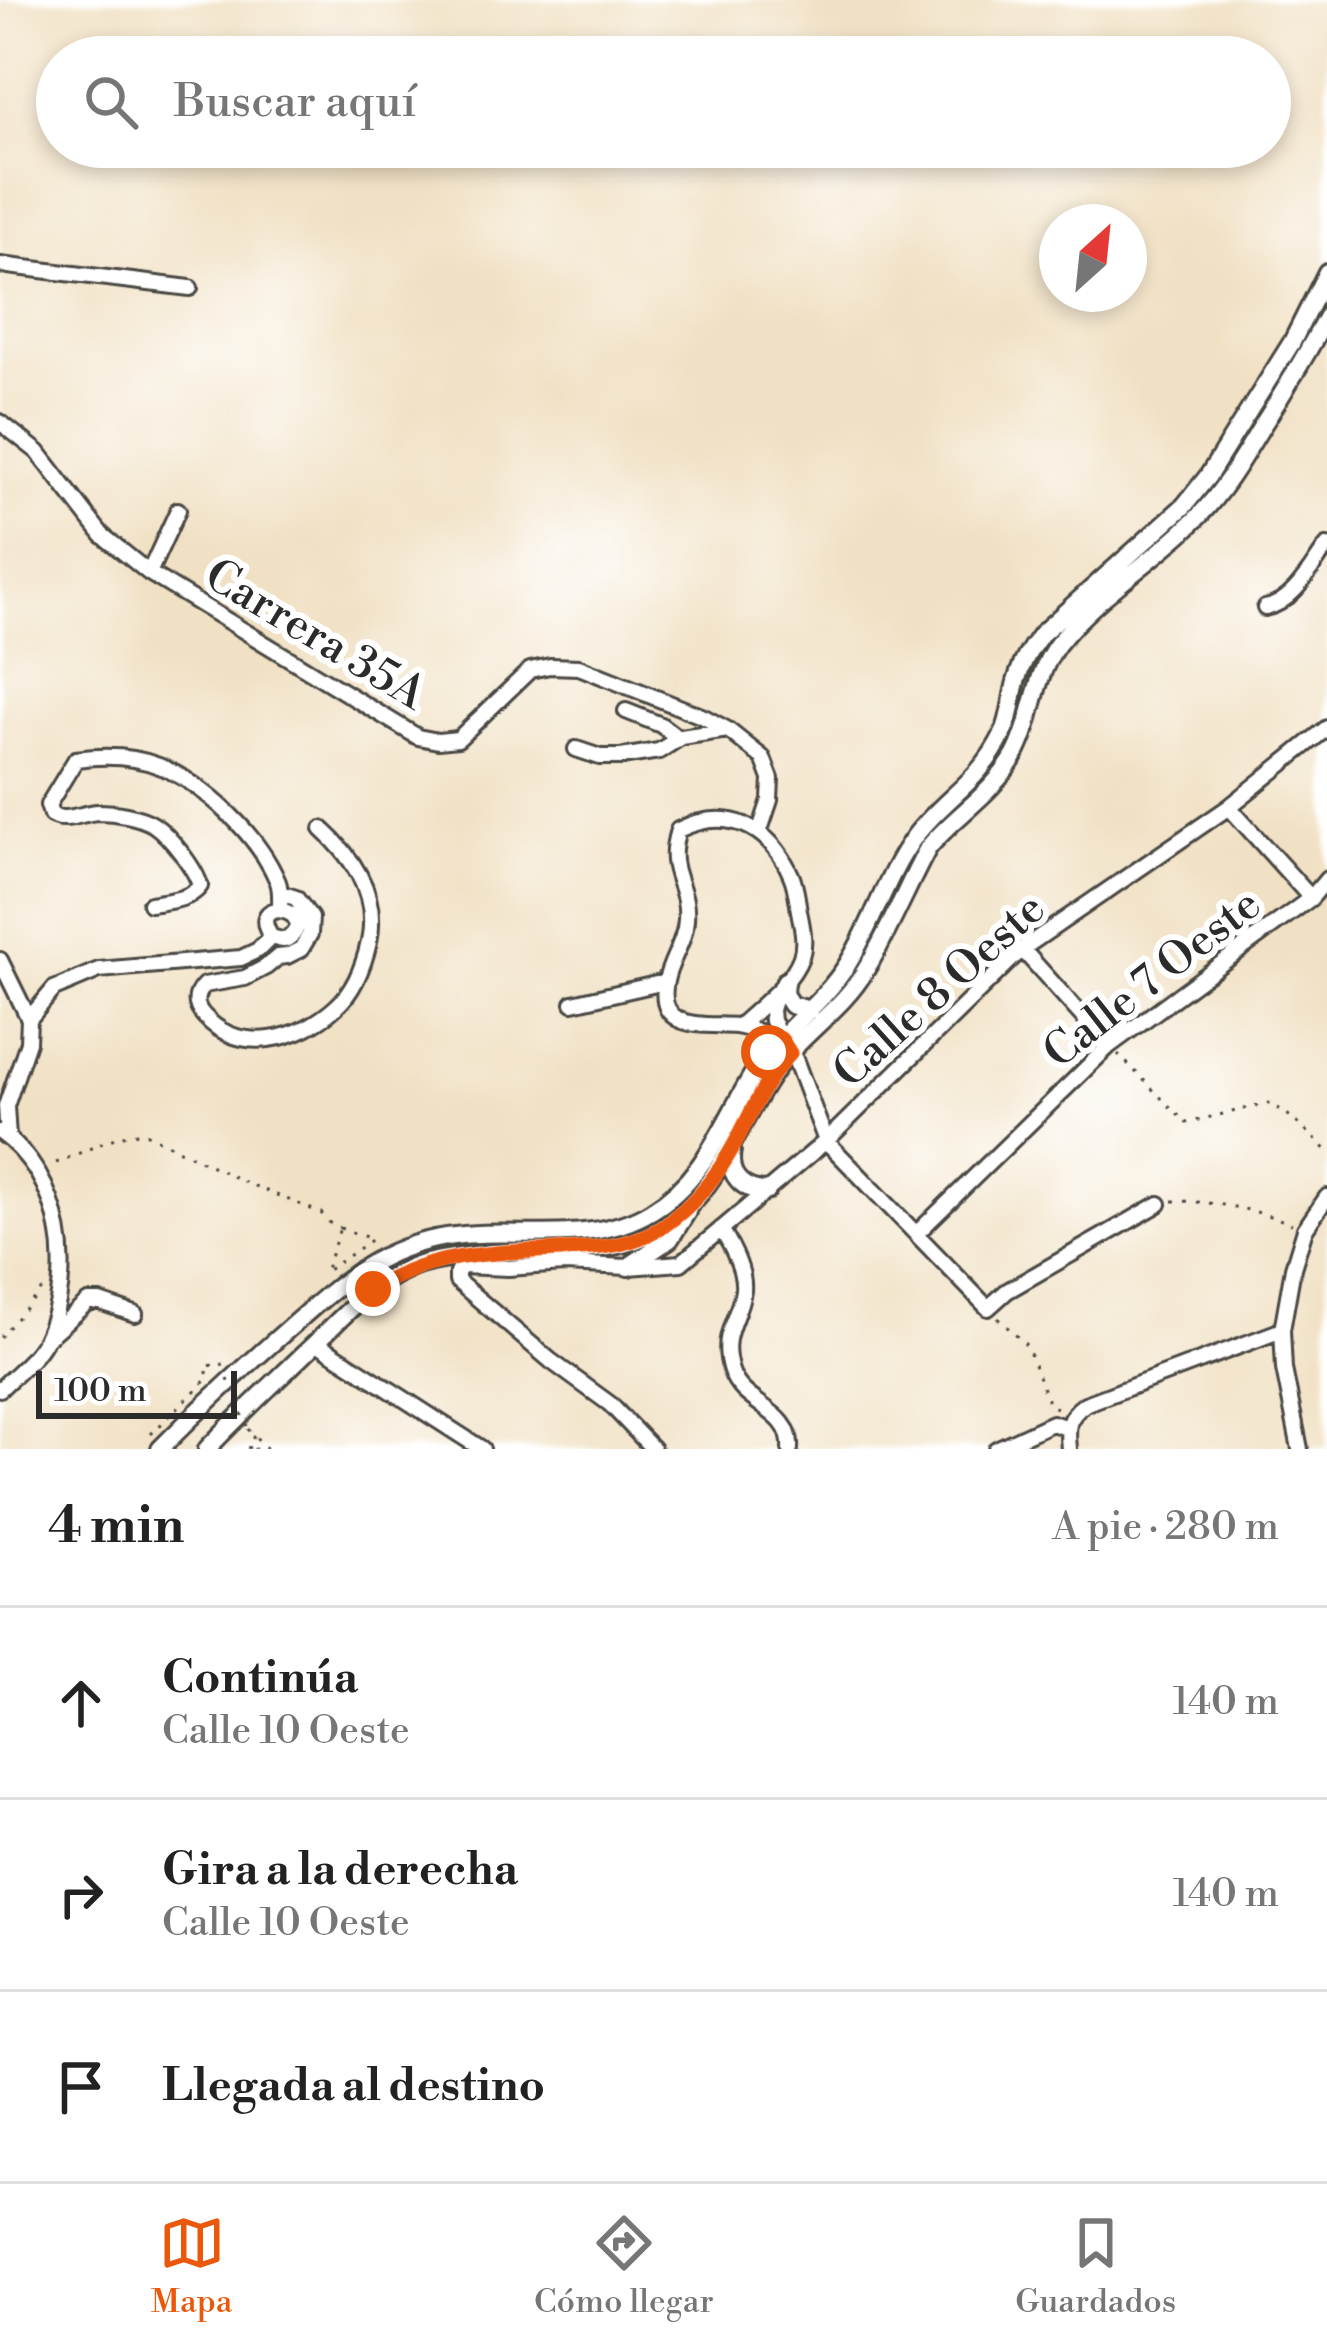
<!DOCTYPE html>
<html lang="es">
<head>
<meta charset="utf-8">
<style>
	:root { --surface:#fff; --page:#f2f2f2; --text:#222; --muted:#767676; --line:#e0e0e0; --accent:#ea580c }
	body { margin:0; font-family:"Libre Bodoni",serif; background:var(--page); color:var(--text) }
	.compass { position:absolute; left:1039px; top:204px; width:108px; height:108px; border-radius:50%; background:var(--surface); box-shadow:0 6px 18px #0003; rotate:27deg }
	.scale { position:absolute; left:36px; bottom:30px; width:201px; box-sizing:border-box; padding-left:12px; border:6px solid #2b2b2b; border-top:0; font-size:33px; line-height:42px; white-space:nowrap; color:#2b2b2b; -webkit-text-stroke:9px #fff; paint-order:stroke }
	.stop { position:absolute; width:36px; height:36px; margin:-27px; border:9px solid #ea580c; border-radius:50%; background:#fff }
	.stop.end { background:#ea580c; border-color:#fff; box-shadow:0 3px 12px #0008 }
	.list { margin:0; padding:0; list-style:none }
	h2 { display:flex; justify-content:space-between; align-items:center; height:156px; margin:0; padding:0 48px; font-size:51px }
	h2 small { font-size:39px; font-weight:400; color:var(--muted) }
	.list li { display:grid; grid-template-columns:78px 1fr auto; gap:36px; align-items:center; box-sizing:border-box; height:192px; padding:0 48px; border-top:3px solid var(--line) }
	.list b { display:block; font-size:45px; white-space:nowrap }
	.list p { margin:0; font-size:39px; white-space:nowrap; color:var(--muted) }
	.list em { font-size:39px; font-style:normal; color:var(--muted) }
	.icon { flex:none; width:66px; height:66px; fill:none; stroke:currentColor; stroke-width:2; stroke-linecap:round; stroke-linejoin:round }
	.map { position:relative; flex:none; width:1327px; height:1449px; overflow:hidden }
	.search { position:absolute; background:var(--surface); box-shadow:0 6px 18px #0003; left:36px; right:36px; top:36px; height:132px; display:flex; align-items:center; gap:30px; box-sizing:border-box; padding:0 42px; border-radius:66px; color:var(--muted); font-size:45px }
	.sheet { height:732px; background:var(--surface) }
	nav { display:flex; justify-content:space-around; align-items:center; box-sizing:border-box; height:168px; border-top:3px solid var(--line); background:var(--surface); font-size:33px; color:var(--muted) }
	nav a { display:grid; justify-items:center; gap:6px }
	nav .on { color:var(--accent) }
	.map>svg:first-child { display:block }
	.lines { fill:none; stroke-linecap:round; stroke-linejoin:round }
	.minor-casing { stroke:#494642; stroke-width:20 }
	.major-casing { stroke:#494642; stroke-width:22 }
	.path { stroke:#494642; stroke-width:3; stroke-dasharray:3 9; stroke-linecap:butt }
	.minor { stroke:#fff; stroke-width:14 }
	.major { stroke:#fff; stroke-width:16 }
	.path-bridge { stroke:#494642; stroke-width:3; stroke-dasharray:3 9; stroke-linecap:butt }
	.route { stroke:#ea580c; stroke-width:15 }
	.labels { text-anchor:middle; stroke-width:12; stroke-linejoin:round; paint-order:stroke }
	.street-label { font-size:45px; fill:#2b2b2b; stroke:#fff }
</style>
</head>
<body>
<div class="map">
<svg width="1327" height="1449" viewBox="0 0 1327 1449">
	<rect width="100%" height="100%" fill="#fff"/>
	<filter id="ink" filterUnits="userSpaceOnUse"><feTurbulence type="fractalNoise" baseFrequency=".00833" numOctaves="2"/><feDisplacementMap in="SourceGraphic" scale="24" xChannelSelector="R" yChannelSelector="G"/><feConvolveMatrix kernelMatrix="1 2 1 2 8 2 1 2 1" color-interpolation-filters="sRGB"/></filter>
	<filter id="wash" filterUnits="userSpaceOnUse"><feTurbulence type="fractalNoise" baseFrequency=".004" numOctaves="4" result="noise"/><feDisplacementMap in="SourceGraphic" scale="48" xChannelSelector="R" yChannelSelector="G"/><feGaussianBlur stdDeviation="2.7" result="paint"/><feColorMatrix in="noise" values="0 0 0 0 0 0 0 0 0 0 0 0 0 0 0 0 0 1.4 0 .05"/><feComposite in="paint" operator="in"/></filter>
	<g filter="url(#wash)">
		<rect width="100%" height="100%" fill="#f1e1c4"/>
	</g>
	<g filter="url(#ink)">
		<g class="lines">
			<defs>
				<path id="minor" d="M0,265L190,288
					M0,422L38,452L102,535L149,573L418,737L438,741L458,739L530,670L550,666L579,667L704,717L728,730L763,758L771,779L770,800L760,830
					M149,573L178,510
					M1265,608C1293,603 1311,568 1327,546
					M626,711L661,725L678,738
					M576,749L600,757H621L659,751L681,737L728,730
					M1229,807L1311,898
					M280,893L296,898L311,918L310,934L301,949L287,956L278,957L266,967L245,978L204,985C194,995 194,1005 204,1016C240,1056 300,1040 336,1007C354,991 364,964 369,942C379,895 354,858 322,829
					M150,904C166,901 189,901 200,886C196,869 169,835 154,825C140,816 114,812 98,812C81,813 66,823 51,815L48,805L76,759C104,755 131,755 159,766C205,784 259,836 278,882C281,890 280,900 280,909
					M1022,949L1109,1046
					M0,960L29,1019L28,1042L6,1106L8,1138
					M776,993L771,1010L772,1021L795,1059L826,1141L988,1308L1007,1291L1159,1204
					M573,1003L665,982
					M29,1019L54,989L99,970L241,958L258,950L271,937C280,939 284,943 291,936C318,909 245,895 271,937
					M739,1026C759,1007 791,984 801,957C806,942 802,926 799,911C797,899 796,886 791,875C770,826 727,806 678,830C664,874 689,882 686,920C685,942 670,960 666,981C655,1033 705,1023 736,1026C751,1028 766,1035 781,1039
					M0,1132C63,1176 77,1274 45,1340C35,1359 15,1374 0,1389
					M721,1229C731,1245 745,1270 743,1290C739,1320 719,1333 731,1371C742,1406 793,1409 790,1449
					M916,1234L1109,1046L1311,898L1327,879
					M48,1337L88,1302H100L135,1314
					M317,1343L482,1449
					M653,1449L610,1404L551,1361L457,1281V1273L461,1266L508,1268L564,1264L628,1267L681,1263L826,1141L1022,949L1229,807L1327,728
					M996,1449L1052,1423L1067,1428
					M1069,1449C1067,1427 1066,1418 1085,1404L1282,1330
					M1300,1449L1284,1369L1282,1330L1293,1268L1305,1229L1327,1197"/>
				<path id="major" d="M785,981L784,994L791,1005L810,1010
					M732,1150C727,1175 742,1191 767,1191
					M628,1267L670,1239L687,1212
					M160,1449C198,1410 238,1373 279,1337C333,1290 373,1248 447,1237C513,1226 591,1248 651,1211C704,1180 723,1123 753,1074C778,1033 821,1006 847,965C873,924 886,875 915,836C945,797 979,783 1003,734C1011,718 1011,699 1016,682C1021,663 1030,649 1041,634L1184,506L1208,476L1292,342L1327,272
					M207,1449C238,1416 272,1385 305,1353C341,1320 371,1280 420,1265C443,1258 469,1256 492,1253C542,1248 600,1257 646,1236C720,1202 734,1124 779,1065C805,1031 843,1008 865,971C889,932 906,889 928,848C955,815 993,794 1015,755C1034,720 1033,678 1057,645C1096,594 1155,562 1199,516C1225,489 1243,457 1262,426C1285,390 1307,354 1327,316"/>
			</defs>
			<use href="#minor" class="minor-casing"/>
			<use href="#major" class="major-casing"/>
			<path class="path" d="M1118,1054L1186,1123L1269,1103L1286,1113L1327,1150
				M56,1163L117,1137L143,1132L242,1181L321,1213L332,1226L340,1228
				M1173,1201C1213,1201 1255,1209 1292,1224
				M340,1228L372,1239L325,1272Z
				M998,1318L1027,1346L1049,1405L1061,1410
				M0,1337L47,1284
				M248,1429L267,1449
				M151,1434L208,1378L206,1366L222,1364L223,1367
				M248,1449L253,1437L255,1449"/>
			<use href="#minor" class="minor"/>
			<use href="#major" class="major"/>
			<path class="path-bridge" d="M228,1379L234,1395
				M237,1402L247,1426"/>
		</g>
	</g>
	<g class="lines" filter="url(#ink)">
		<path class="route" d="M373,1289C414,1265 449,1257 496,1253C556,1247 625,1259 674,1218C698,1199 718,1174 733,1147C751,1115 764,1079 790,1053L781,1039L768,1052"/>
	</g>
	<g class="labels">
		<g class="street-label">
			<text transform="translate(316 633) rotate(31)" y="16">Carrera 35A</text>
			<text transform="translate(1151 977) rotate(-38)" y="16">Calle 7 Oeste</text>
			<text transform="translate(938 989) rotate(-42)" y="16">Calle 8 Oeste</text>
		</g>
	</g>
</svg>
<svg class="compass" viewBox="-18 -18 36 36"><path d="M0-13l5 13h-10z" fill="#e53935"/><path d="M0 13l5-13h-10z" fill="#767676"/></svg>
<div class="scale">100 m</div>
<div class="stop" style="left:768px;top:1052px"></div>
<div class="stop end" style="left:373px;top:1289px"></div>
<div class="search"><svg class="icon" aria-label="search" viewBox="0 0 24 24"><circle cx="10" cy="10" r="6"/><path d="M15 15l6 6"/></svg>Buscar aquí</div>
</div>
<section class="sheet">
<h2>4 min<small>A pie · 280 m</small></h2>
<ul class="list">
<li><svg class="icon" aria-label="ahead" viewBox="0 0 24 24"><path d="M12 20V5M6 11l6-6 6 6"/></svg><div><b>Continúa</b><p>Calle 10 Oeste</p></div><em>140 m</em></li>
<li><svg class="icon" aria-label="right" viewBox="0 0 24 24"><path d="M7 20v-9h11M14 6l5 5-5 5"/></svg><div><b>Gira a la derecha</b><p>Calle 10 Oeste</p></div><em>140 m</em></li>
<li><svg class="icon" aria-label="arrive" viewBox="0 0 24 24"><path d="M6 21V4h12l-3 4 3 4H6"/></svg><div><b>Llegada al destino</b></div></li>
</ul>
</section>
<nav>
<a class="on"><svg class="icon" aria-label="map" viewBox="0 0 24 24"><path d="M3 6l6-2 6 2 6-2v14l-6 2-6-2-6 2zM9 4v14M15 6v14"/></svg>Mapa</a>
<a><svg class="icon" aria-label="directions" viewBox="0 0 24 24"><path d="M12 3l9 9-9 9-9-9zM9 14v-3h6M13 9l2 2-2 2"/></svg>Cómo llegar</a>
<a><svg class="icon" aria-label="saved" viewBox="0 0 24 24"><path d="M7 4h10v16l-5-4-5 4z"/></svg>Guardados</a>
</nav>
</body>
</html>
